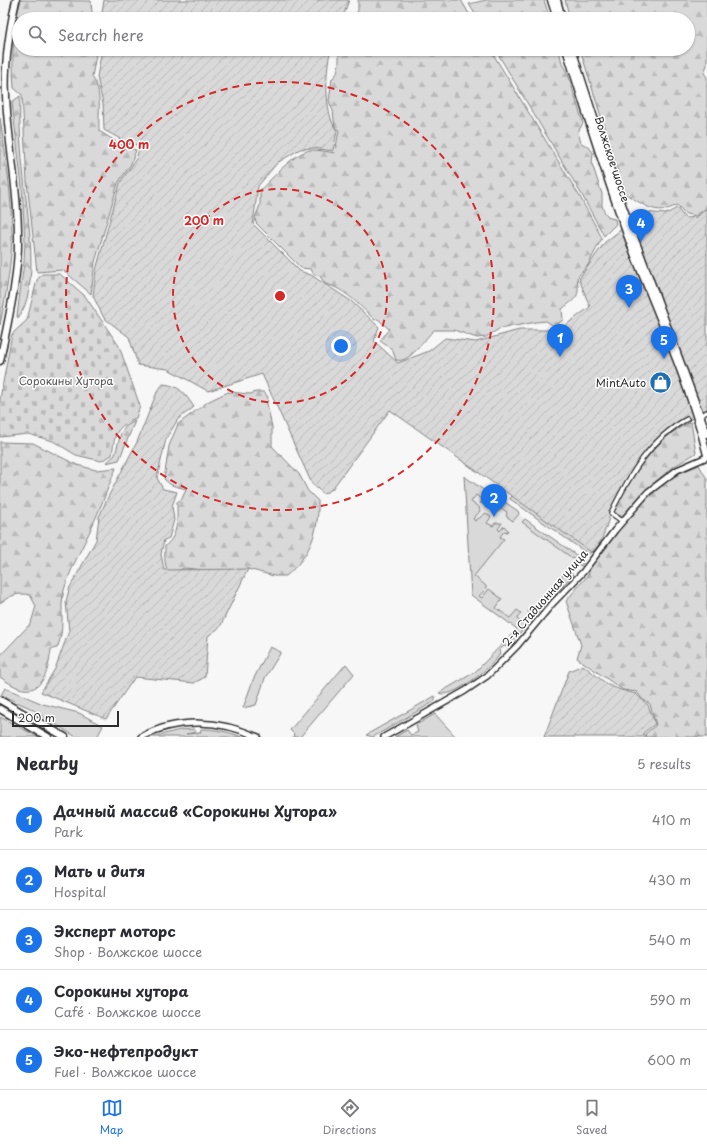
<!DOCTYPE html>
<html lang="en">
<head>
<meta charset="utf-8">
<style>
	:root { --surface:#fff; --page:#f7f7f7; --text:#2b2b33; --muted:#7c7c81; --line:#e1e1e2; --accent:#1a73e8 }
	body { margin:0; font-family:"Playpen Sans",sans-serif; background:var(--page); color:var(--text) }
	.scale { position:absolute; left:12px; bottom:10px; width:107px; box-sizing:border-box; padding-left:4px; border:2px solid #2b2b2b; border-top:0; font-size:11px; line-height:14px; white-space:nowrap; color:#2b2b2b; -webkit-text-stroke:3px #fff; paint-order:stroke }
	.you { position:absolute; left:341px; top:346px; width:14px; height:14px; margin:-10px; border:3px solid #fff; border-radius:50%; background:#1a73e8; box-shadow:0 0 0 6px #1a73e833 }
	.badge { display:grid; place-items:center; width:26px; height:26px; border-radius:50%; background:var(--accent); color:#fff; font-size:13px; font-weight:700 }
	.pin { position:absolute; translate:-50% -33px; filter:drop-shadow(0 1px 2px #0008) }
	.pin::after { content:''; position:absolute; top:21px; width:14px; height:12px; background:inherit; clip-path:polygon(0 0,100% 0,50% 100%) }
	.list { margin:0; padding:0; list-style:none }
	h2 { display:flex; justify-content:space-between; align-items:center; height:52px; margin:0; padding:0 16px; font-size:17px }
	h2 small { font-size:13px; font-weight:400; color:var(--muted) }
	.list li { display:grid; grid-template-columns:26px 1fr auto; gap:12px; align-items:center; box-sizing:border-box; height:60px; padding:0 16px; border-top:1px solid var(--line) }
	.list b { display:block; font-size:15px; white-space:nowrap }
	.list p { margin:0; font-size:13px; white-space:nowrap; color:var(--muted) }
	.list em { font-size:13px; font-style:normal; color:var(--muted) }
	.icon { flex:none; width:22px; height:22px; fill:none; stroke:currentColor; stroke-width:2; stroke-linecap:round; stroke-linejoin:round }
	.map { position:relative; flex:none; width:707px; height:737px; overflow:hidden }
	.search { position:absolute; background:var(--surface); box-shadow:0 1px 3px #0004; left:12px; right:12px; top:12px; height:44px; display:flex; align-items:center; gap:10px; box-sizing:border-box; padding:0 14px; border-radius:22px; color:var(--muted); font-size:15px }
	.sheet { height:352px; background:var(--surface) }
	nav { display:flex; justify-content:space-around; align-items:center; box-sizing:border-box; height:56px; border-top:1px solid var(--line); background:var(--surface); font-size:11px; color:var(--muted) }
	nav a { display:grid; justify-items:center; gap:2px }
	nav .on { color:var(--accent) }
	.map>svg:first-child { display:block }
	.built { fill:#e8e8e8 }
	.grass { fill:#d9d9d9; stroke:#828282 }
	.forest { fill:url(#forest-firs); stroke:#828282 }
	.cemetery { fill:url(#cemetery-stones); stroke:#828282 }
	.garden { fill:url(#garden-furrows); stroke:#828282 }
	.lines { fill:none; stroke-linecap:round; stroke-linejoin:round }
	.street-casing { stroke:#2b2b2b; stroke-width:6 }
	.secondary-casing { stroke:#2b2b2b; stroke-width:8 }
	.primary-casing { stroke:#2b2b2b; stroke-width:9 }
	.street { stroke:#fff; stroke-width:3.5 }
	.secondary { stroke:#fff; stroke-width:5 }
	.primary { stroke:#fff; stroke-width:6 }
	.ring { fill:none; stroke:#d62828; stroke-width:2; stroke-dasharray:7 5 }
	.labels { text-anchor:middle; stroke-width:3; stroke-linejoin:round; paint-order:stroke }
	.street-label { font-size:11px; fill:#2b2b2b; stroke:#fff }
	.park-label { font-size:11px; fill:#565656; stroke:#fff }
	.poi-label { font-size:11px; fill:#2b2b2b; stroke:#fff; text-anchor:end }
	.centre { fill:#d62828; stroke:#fff; stroke-width:2 }
	.ring-label { font-size:12px; text-anchor:middle; font-weight:bold; fill:#d62828; stroke:#fff; stroke-width:3; stroke-linejoin:round; paint-order:stroke }
</style>
</head>
<body>
<div class="map">
<svg width="707" height="737" viewBox="0 0 707 737">
	<defs>
		<pattern id="forest-firs" width="22" height="20" patternUnits="userSpaceOnUse"><rect width="22" height="20" fill="#d9d9d9"/><path d="M5 1l3.5 6h-7zM16 11l3.5 6h-7z" fill="#bababa"/></pattern>
		<pattern id="cemetery-stones" width="16" height="16" patternUnits="userSpaceOnUse"><rect width="16" height="16" fill="#d9d9d9"/><path d="M2 7V4a2 2 0 0 1 4 0v3zM10 15v-3a2 2 0 0 1 4 0v3z" fill="#bababa"/></pattern>
		<pattern id="garden-furrows" width="10" height="10" patternUnits="userSpaceOnUse"><rect width="10" height="10" fill="#d9d9d9"/><path d="M-1 1l2-2M0 10L10 0M9 11l2-2" fill="none" stroke="#bababa"/></pattern>
	</defs>
	<rect width="100%" height="100%" fill="#f7f7f7"/>
	<filter id="ink" filterUnits="userSpaceOnUse"><feTurbulence type="fractalNoise" baseFrequency=".025" numOctaves="2"/><feDisplacementMap in="SourceGraphic" scale="8" xChannelSelector="R" yChannelSelector="G"/><feConvolveMatrix kernelMatrix="1 2 1 2 8 2 1 2 1" color-interpolation-filters="sRGB"/></filter>
	<g filter="url(#ink)">
		<path class="built" d="M464,476L579,557L523,627L473,592Z"/>
		<path class="grass" d="M464,476L499,501L502,500L518,511L519,514L513,521L506,516L507,512L502,509L498,512L485,502L483,504L480,503L482,500L476,495L471,502L479,507L480,511L473,519L475,521L486,513L491,517L487,523L493,526L495,523H502L498,529L500,531L504,526L508,530L507,532L504,531L500,537L504,539L474,576L486,586V589L479,596L482,598L489,589L502,599L496,608L510,618L517,610L521,613L517,619L524,625L528,621L529,623L507,647L504,646L499,651L500,654C493,666 452,700 439,693L475,672L517,629L471,595Z
			M514,492L594,551L588,554L510,499Z
			M525,519L579,557L583,563L581,566L574,562L575,560L522,522Z
			M568,569L573,575L535,616L529,614L528,611L533,614Z
			M270,647L281,652L265,678L256,705L243,708L253,680Z
			M346,664L354,674L300,737H293L294,734L290,730Z
			M5,688L43,704L79,713L103,726L97,737H76L30,708L1,695Z
			M435,696V701L373,737L366,735Z
			M435,714L456,737H395L407,730L411,735L418,732L416,725Z
			M0,717L38,737H0Z
			M194,729L196,732L186,734L200,733L201,729C215,729 229,732 242,737H152L180,730Z"/>
		<path class="forest" d="M21,0L91,1L92,13L91,19H19V49H97L92,77C103,91 98,114 99,131L125,147L136,150L131,164L118,183L95,262L91,294L63,270L37,272L27,182L22,95L14,88C12,59 12,28 21,0Z
			M358,0H461L472,19H351L358,11Z
			M486,0H544L550,19H478L469,4Z
			M565,0H707V65L704,73L707,77V203L705,209L696,216L686,214L677,205C655,217 644,204 625,194L580,49H688V19H570Z
			M339,49H490L580,197L602,238L588,265L577,278C580,298 577,297 562,309L563,320L554,326L546,321L536,322L499,329L486,337L477,338L454,330H434C425,338 410,364 396,360L392,349L380,341L389,329L378,319L375,320C361,307 345,288 325,284L320,276L314,275L311,269L301,268L256,223L255,218L260,205V190C272,179 297,149 313,150C320,150 328,152 335,153L339,130L335,128L333,111L329,101L332,79L337,73L339,63Z
			M495,49H559L562,64L568,74L583,123L578,132L581,143L589,147L593,153L592,164L602,194V206L605,213L610,218L615,219L616,224L604,236L582,195Z
			M20,96C19,124 21,152 24,179C27,216 41,288 18,318L17,316L24,262L25,242L22,187L12,102Z
			M0,118C6,157 12,197 12,237C11,266 6,296 0,325Z
			M228,392L250,394L256,392H264L268,397L267,404L272,427V446L299,474L308,491L318,501C319,532 310,556 286,576H274L248,569L226,572L184,568L171,574C163,568 165,555 165,546C179,535 177,519 177,502L182,499L186,489L171,485L164,479L169,446L178,424L209,401Z
			M135,421L119,460L106,463L115,455L121,433L126,426Z
			M691,422L696,453L673,467L642,493L623,515L620,516L613,512C632,478 653,438 691,422Z
			M0,442L33,443L77,465L96,470L116,468C107,490 99,512 89,533C80,552 70,570 64,590C59,609 66,629 57,648L51,649C49,667 44,696 19,688C13,686 6,681 0,677V656L31,623L36,606L30,595C17,592 10,596 0,603Z
			M699,465L707,479V737H646L645,734L656,725L650,704L642,699L637,692L623,690L577,658L581,645L566,601L588,575L592,561L615,530L670,477Z"/>
		<path class="cemetery" d="M42,274H60L85,296L119,346L140,406L136,418C115,428 115,433 112,455L101,461L76,455L53,441L28,434L0,437V399L12,334L27,320L37,280Z"/>
		<path class="garden" d="M104,0H349L342,19H101Z
			M102,49H331C325,69 324,114 337,131L333,151L314,148L300,149L277,163L258,186L253,224L300,271L311,275L351,301L379,327L374,341L398,363L429,351L445,338L476,342L519,330H559L590,307L579,279L605,242L644,212L666,214L677,208L685,218L697,217L707,208V413C659,427 631,469 611,512C606,525 603,545 591,552L390,410L332,489L324,494L312,484L262,374L208,391L168,369L138,365L129,337L104,318L93,296L96,270L120,183L136,159L140,146L126,142L104,130L103,104L97,77Z
			M163,384C181,386 184,393 194,407L178,419L166,439L157,478L163,489L177,492L172,506L174,520L169,538L164,540L161,554L164,570L248,569L220,627L208,636L205,677L194,683L135,677L106,719L41,692L55,669L69,631L66,602L69,589L96,540L99,517L107,499L137,442L157,392Z
			M583,665L608,685L621,690L636,694L648,705L655,724L643,733L645,737H544L569,671Z"/>
		<g class="lines">
			<defs>
				<path id="street" d="M701,415L707,412
					M622,521L611,513C629,476 650,439 687,419"/>
				<path id="secondary" d="M141,737C178,717 220,720 258,737
					M384,737L465,691L487,676L517,646L553,603L583,572L615,530L648,492L677,470L707,457"/>
				<path id="primary" d="M551,0L557,19
					M557,0L562,19
					M566,49C588,118 609,188 635,256C660,320 691,388 707,455
					M572,49L619,196L707,434
					M0,361C8,320 19,277 18,235C18,188 8,143 6,96C4,64 9,32 16,0
					M0,700L65,737
					M0,709L48,737"/>
			</defs>
			<use href="#street" class="street-casing"/>
			<use href="#secondary" class="secondary-casing"/>
			<use href="#primary" class="primary-casing"/>
			<use href="#street" class="street"/>
			<use href="#secondary" class="secondary"/>
			<use href="#primary" class="primary"/>
		</g>
	</g>
	<g class="ring">
		<circle cx="280" cy="296" r="107"/>
		<circle cx="280" cy="296" r="214"/>
	</g>
	<defs>
		<symbol id="shop-disc" viewBox="-11 -11 22 22"><circle r="9.5" fill="#1f6fb2" stroke="#fff"/><path d="M-5-2.5h2.3a2.7 3.5 0 0 1 5.4 0H5L5.5 6h-11ZM-1.5-2.5h3a1.5 2.3 0 0 0-3 0Z" fill="#fff"/></symbol>
	</defs>
	<g fill-rule="evenodd">
		<use href="#shop-disc" x="648" y="370" width="25" height="25"/>
	</g>
	<g class="labels">
		<g class="street-label">
			<text transform="translate(612 159) rotate(72)" y="4">Волжское шоссе</text>
			<text transform="translate(545 598) rotate(-49)" y="4">2-я Стадионная улица</text>
		</g>
		<g class="park-label">
			<text x="66" y="385">Сорокины Хутора</text>
		</g>
		<g class="poi-label">
			<text x="646" y="387">MintAuto</text>
		</g>
	</g>
	<circle cx="280" cy="296" r="6" class="centre"/>
	<g class="ring-label">
		<text x="129" y="149">400 m</text>
		<text x="204" y="225">200 m</text>
	</g>
</svg>
<div class="scale">200 m</div>
<div class="you"></div>
<div class="pin badge" style="left:560px;top:357px">1</div>
<div class="pin badge" style="left:494px;top:517px">2</div>
<div class="pin badge" style="left:629px;top:308px">3</div>
<div class="pin badge" style="left:641px;top:242px">4</div>
<div class="pin badge" style="left:664px;top:359px">5</div>
<div class="search"><svg class="icon" aria-label="search" viewBox="0 0 24 24"><circle cx="10" cy="10" r="6"/><path d="M15 15l6 6"/></svg>Search here</div>
</div>
<section class="sheet">
<h2>Nearby<small>5 results</small></h2>
<ul class="list">
<li><span class="badge">1</span><div><b>Дачный массив «Сорокины Хутора»</b><p>Park</p></div><em>410 m</em></li>
<li><span class="badge">2</span><div><b>Мать и дитя</b><p>Hospital</p></div><em>430 m</em></li>
<li><span class="badge">3</span><div><b>Эксперт моторс</b><p>Shop · Волжское шоссе</p></div><em>540 m</em></li>
<li><span class="badge">4</span><div><b>Сорокины хутора</b><p>Café · Волжское шоссе</p></div><em>590 m</em></li>
<li><span class="badge">5</span><div><b>Эко-нефтепродукт</b><p>Fuel · Волжское шоссе</p></div><em>600 m</em></li>
</ul>
</section>
<nav>
<a class="on"><svg class="icon" aria-label="map" viewBox="0 0 24 24"><path d="M3 6l6-2 6 2 6-2v14l-6 2-6-2-6 2zM9 4v14M15 6v14"/></svg>Map</a>
<a><svg class="icon" aria-label="directions" viewBox="0 0 24 24"><path d="M12 3l9 9-9 9-9-9zM9 14v-3h6M13 9l2 2-2 2"/></svg>Directions</a>
<a><svg class="icon" aria-label="saved" viewBox="0 0 24 24"><path d="M7 4h10v16l-5-4-5 4z"/></svg>Saved</a>
</nav>
</body>
</html>
